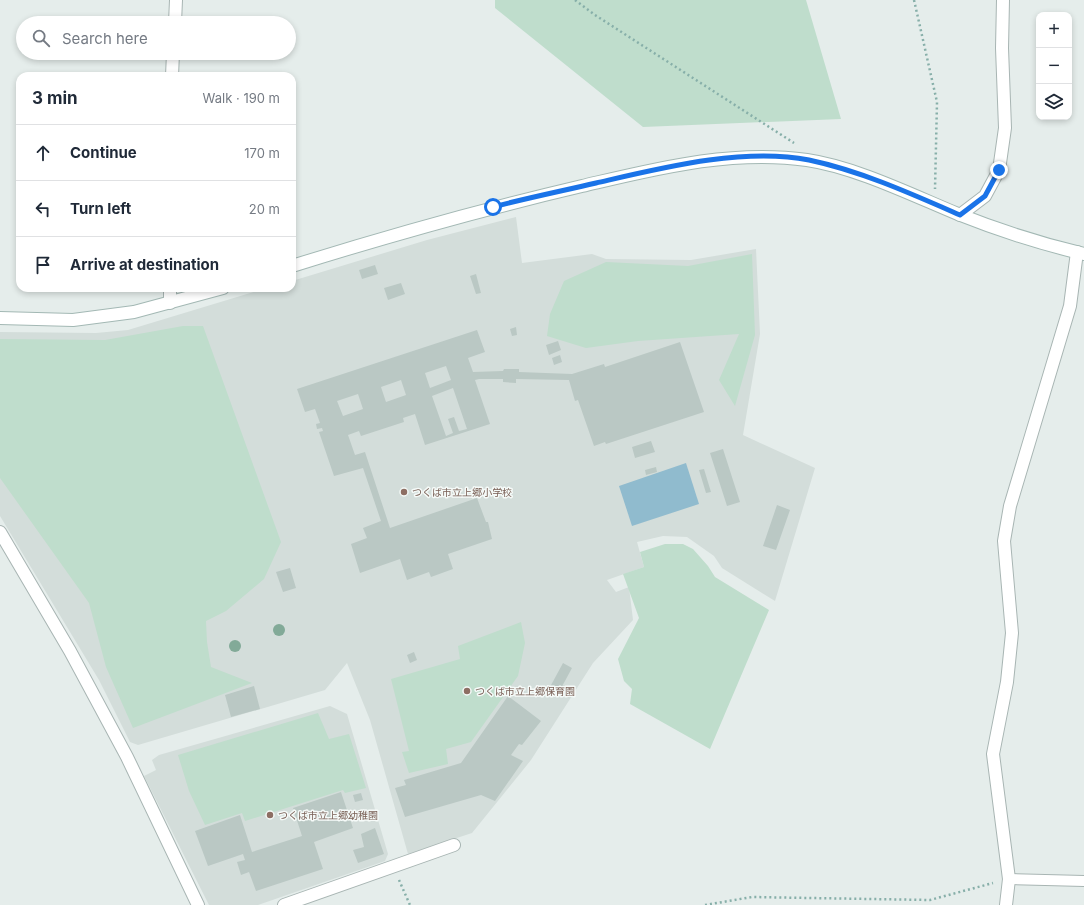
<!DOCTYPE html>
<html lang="en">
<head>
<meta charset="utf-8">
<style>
	:root { --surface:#fff; --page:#f6f6f7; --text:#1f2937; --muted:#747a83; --line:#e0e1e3 }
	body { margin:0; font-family:Inter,"Noto Sans JP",sans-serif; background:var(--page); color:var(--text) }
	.controls { position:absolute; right:12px; top:12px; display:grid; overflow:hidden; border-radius:8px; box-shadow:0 2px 6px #0003 }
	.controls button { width:36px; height:36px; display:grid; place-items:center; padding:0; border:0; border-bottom:1px solid var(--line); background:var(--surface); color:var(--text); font:20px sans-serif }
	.stop { position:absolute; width:12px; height:12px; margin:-9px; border:3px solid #1a73e8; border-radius:50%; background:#fff }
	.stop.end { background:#1a73e8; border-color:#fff; box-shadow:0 1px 4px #0008 }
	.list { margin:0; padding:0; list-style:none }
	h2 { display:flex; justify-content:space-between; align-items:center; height:52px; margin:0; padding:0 16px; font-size:17px }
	h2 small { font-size:13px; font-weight:400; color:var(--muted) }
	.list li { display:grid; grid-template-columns:26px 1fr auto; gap:12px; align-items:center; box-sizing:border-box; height:56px; padding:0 16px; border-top:1px solid var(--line) }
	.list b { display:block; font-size:15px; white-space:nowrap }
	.list em { font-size:13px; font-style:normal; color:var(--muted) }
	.icon { flex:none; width:22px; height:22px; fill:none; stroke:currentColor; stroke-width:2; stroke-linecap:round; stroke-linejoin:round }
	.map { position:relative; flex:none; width:1084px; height:905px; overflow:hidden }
	.search { position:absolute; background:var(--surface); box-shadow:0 2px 6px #0003; left:16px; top:16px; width:280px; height:44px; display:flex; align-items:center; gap:10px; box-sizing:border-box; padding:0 14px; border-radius:22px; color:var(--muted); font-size:15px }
	.panel { position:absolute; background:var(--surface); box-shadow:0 2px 6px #0003; left:16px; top:72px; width:280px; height:220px; border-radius:12px }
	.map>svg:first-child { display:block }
	.built { fill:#d3ddda }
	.green { fill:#bfddcc }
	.water { fill:#90bbce }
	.building { fill:#bac8c4; fill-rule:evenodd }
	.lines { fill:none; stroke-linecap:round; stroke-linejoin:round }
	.lane-casing { stroke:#a8b5b3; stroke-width:12 }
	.street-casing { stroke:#a8b5b3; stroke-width:14 }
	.secondary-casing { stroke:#a3b8b4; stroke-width:14 }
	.path { stroke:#87afa9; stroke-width:2.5; stroke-dasharray:2 3; stroke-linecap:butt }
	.lane { stroke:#fff; stroke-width:10 }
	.street { stroke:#fff; stroke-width:12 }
	.secondary { stroke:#fff; stroke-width:12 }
	.tree { fill:#82aa98 }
	.route { stroke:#1a73e8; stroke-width:5 }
	.education-dot { fill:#8d6e63; stroke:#f5faf8; stroke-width:1.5 }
	.labels { text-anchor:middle; stroke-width:3; stroke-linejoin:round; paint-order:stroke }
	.education-label { font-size:10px; fill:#785e54; stroke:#f5faf8; text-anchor:start }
</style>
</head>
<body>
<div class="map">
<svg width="1084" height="905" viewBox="0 0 1084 905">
	<rect width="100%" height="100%" fill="#e5edeb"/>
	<path class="built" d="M516,217L522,263L592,254L606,259L691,260L756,249L760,334L743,435L815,468L775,601L722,568L714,556L687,537L663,536L637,542L644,567L607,580L616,592L629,587L633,620L593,663L531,760L472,833L408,854L370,720L347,663L325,690L138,745L130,742L99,680L0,516V332L96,333L128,330L267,288H292V281L427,240Z
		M330,706L347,714L388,854L385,861L258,905H209L144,776L156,770L152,760L159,755Z"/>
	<path class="green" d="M495,0H806L841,119L643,127L495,8Z
		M752,254L755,335L735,406L719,380L739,334L638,341L586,348L547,336L550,314L564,281L606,262L688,266Z
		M183,326H203L281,542L264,579L226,611L206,621L207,642L211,667L252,683L133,728L106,667L89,603L0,478V339L105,340Z
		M665,544H683L693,549L708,566L715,577L769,610L710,749L630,704L632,689L624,681L618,659L639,618L623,574L644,567L640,552Z
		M521,622L525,643L518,676L471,742L446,749L448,764L409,773L402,752L409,751L391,679L460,659L458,646Z
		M318,713L329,739L349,734L366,788L345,793L343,790L245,821L242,813L205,825L189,791L178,755Z"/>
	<path class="water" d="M686,463L699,504L632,526L619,486Z"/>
	<path class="building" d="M375,265L378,274L362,279L359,270Z
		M476,274L481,293L476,294L470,276Z
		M401,283L405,294L388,300L384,288Z
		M516,327L517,335L512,336L510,329Z
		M477,330L485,352L468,358L473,372L503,371L504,369H519V372L572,374L604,364L605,367L680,342L704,412L606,444L605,442L594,446L578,400L575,401L569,380L516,379V383L503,382V379H479L475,380L490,424L425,445L415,414L403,418L404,422L361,436L359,431L348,435L355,455L365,452L390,528L477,498L486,522H488L492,539L448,554L453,569L431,577L429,572L407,580L400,559L360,573L351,544L367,538L363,528L381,521L363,468L334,476L319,432L323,431L322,428L317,429L316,424L320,423L315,409L305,412L297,389ZM446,366L451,380L430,388L425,373ZM401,380L406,395L386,402L381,387ZM453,388L467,429L459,431L454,417L448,419L453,433L446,436L432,396ZM358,394L363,409L343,416L337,401Z
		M558,341L561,350L549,355L546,345Z
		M560,355L562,362L554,365L552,358Z
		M651,441L655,452L635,458L632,447Z
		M723,449L740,502L727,506L710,453Z
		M656,467L657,472L646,475L645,470Z
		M704,469L711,492L706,493L699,470Z
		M777,505L790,510L776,550L763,546Z
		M290,568L296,588L283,592L276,572Z
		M414,652L417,660L410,663L407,655Z
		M563,663L572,668L559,692L550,687Z
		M254,686L260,709L231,717L225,695Z
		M508,696L541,721L522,745L519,744L511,755L523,761L495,801L481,795L405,817L395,788L406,785L404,780L461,763Z
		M341,792L353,828L314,842L323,869L256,891L249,872L241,875L237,862L245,860L243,854L208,866L195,831L240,815L252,852L302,836L293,808Z
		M361,793L363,800L355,802L353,795Z
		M375,828L384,854L358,863L353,850L364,847L361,834Z"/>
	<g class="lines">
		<defs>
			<path id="lane" d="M1009,879L1084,881"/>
			<path id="street" d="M175,23L176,0
				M172,76L173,53
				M960,215L985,196L999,170L1005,128L1002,48L1003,0
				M170,288V303
				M0,532L70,651L127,757L198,905
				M284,905L454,845
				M1006,905L1009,879L993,754L1007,682L1012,633L1004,541L1010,506L1070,306L1077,252"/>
			<path id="secondary" d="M292,266C388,236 484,209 582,186C655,169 731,149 807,160C855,167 912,195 958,214C998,230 1042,244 1084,254
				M0,318L73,320L134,312L223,288"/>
		</defs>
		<use href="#lane" class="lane-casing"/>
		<use href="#street" class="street-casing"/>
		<use href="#secondary" class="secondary-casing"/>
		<path class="path" d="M575,0L595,15L794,143
			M914,0L937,102L935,189
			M399,880L410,905
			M705,905L752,897L930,900L993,883"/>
		<use href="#lane" class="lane"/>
		<use href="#street" class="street"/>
		<use href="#secondary" class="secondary"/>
	</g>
	<g class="tree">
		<circle cx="279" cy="630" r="6"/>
		<circle cx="235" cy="646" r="6"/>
	</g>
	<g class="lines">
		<path class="route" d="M493,207C527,198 562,191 596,183C661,168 743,147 809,160C861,171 912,194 960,215L985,196L999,170"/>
	</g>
	<g class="education-dot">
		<circle cx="404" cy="492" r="4"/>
		<circle cx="467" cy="691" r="4"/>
		<circle cx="270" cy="815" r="4"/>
	</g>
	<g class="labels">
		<g class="education-label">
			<text x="412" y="496">つくば市立上郷小学校</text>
			<text x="475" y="695">つくば市立上郷保育園</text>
			<text x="278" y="819">つくば市立上郷幼稚園</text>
		</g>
	</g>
</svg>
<div class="controls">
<button>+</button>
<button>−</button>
<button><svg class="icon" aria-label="layers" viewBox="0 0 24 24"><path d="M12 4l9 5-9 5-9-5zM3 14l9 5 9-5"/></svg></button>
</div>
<div class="stop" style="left:493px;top:207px"></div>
<div class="stop end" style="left:999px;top:170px"></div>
<div class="search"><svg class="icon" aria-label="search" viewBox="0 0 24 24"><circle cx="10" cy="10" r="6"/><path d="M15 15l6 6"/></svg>Search here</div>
<section class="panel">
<h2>3 min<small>Walk · 190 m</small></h2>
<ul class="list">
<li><svg class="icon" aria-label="ahead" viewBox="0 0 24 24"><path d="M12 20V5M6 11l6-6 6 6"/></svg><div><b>Continue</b></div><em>170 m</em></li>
<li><svg class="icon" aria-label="left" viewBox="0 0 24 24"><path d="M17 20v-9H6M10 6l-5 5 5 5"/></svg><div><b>Turn left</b></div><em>20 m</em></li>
<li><svg class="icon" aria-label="arrive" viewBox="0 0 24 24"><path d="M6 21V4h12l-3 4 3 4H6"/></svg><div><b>Arrive at destination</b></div></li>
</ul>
</section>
</div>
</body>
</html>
